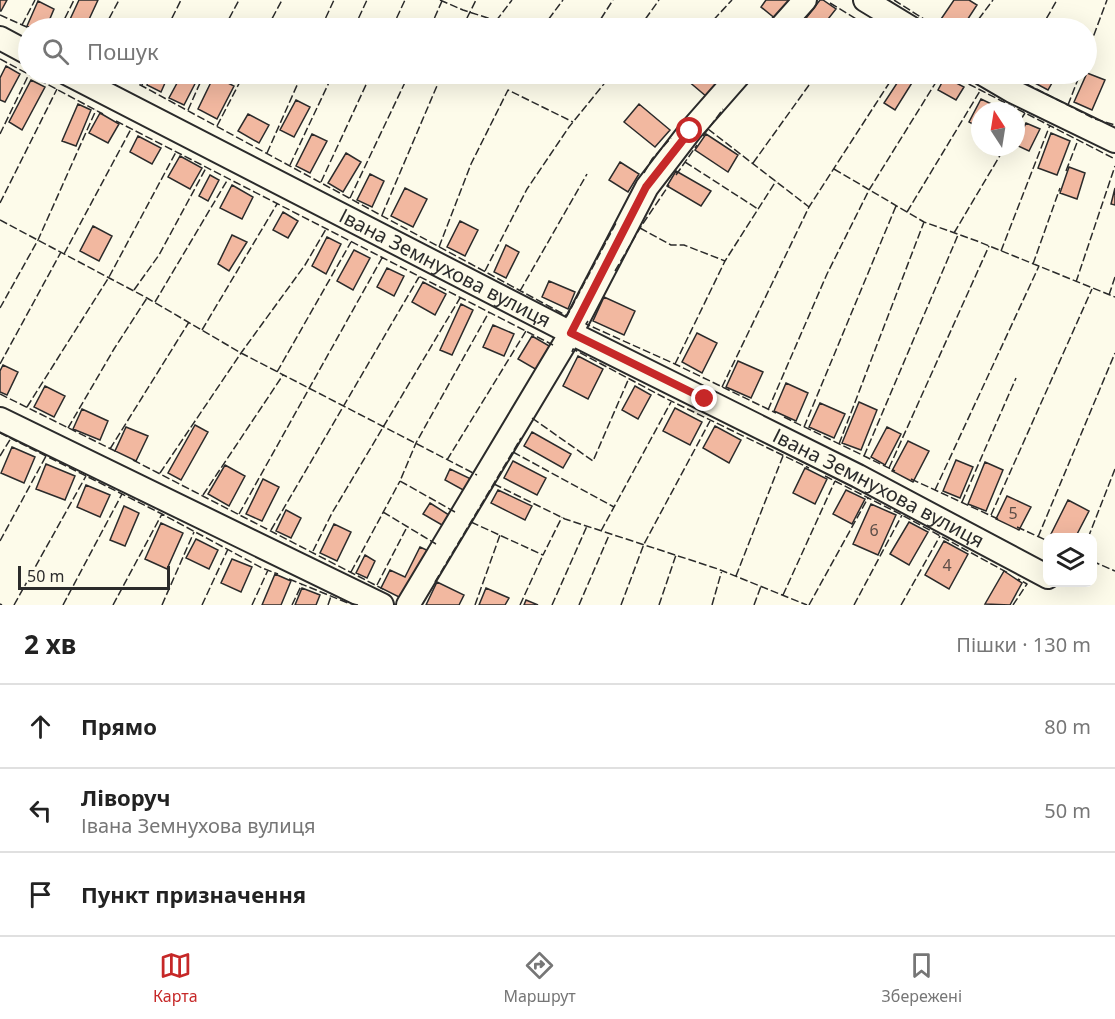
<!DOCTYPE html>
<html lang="uk">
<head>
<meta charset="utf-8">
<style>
	:root { --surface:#fff; --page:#f2f2f2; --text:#222; --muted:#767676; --line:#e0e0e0; --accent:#c62828 }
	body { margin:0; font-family:"Noto Sans",sans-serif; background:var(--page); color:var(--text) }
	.controls { position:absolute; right:18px; bottom:18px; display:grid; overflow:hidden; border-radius:12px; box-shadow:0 6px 24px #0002 }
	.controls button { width:54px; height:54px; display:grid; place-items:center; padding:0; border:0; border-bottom:2px solid var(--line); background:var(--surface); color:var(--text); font:30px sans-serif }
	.compass { position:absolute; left:971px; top:102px; width:54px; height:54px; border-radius:50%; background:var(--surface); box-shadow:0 6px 24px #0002; rotate:348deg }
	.scale { position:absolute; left:18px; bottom:15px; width:152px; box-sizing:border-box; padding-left:6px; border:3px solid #2b2b2b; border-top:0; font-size:16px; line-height:21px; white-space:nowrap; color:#2b2b2b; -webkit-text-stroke:4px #fdfbea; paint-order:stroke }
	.stop { position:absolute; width:18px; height:18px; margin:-14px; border:4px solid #c62828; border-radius:50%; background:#fff }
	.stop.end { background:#c62828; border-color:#fff; box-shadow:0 2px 6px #0008 }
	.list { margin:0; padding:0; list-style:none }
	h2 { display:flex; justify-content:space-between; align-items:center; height:78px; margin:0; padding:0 24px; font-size:26px }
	h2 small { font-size:20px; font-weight:400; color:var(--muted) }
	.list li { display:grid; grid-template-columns:39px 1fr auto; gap:18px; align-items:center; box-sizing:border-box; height:84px; padding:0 24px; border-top:2px solid var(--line) }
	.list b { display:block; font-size:22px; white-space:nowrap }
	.list p { margin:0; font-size:20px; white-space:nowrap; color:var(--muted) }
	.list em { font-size:20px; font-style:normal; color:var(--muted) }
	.icon { flex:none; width:33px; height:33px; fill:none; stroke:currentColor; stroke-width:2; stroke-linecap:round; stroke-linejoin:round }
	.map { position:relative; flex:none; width:1115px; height:605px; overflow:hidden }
	.search { position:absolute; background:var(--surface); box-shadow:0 6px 24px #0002; left:18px; right:18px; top:18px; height:66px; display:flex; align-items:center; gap:15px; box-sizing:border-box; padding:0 21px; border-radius:33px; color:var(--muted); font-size:22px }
	.sheet { height:330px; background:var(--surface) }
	nav { display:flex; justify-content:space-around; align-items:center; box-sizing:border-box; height:84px; border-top:2px solid var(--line); background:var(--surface); font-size:16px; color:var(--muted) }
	nav a { display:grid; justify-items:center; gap:3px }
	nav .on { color:var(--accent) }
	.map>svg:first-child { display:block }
	.building { fill:#f2b8a0; stroke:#2b2b2b; stroke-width:1.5 }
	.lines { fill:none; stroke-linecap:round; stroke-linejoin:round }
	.minor-casing { stroke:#2b2b2b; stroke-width:26 }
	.minor { stroke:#fdfbea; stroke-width:22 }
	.fence { stroke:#2b2b2b; stroke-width:1.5; stroke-dasharray:8 3; stroke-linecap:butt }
	.route { stroke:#c62828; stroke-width:8 }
	.labels { text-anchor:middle; stroke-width:4.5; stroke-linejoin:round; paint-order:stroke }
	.number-label { font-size:16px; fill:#5d4e48 }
	.street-label { font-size:20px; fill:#2b2b2b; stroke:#fdfbea }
</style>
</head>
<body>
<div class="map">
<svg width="1115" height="605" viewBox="0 0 1115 605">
	<rect width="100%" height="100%" fill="#fdfbea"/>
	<path class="building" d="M0,0H7L1,11H0Z
		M79,0H98L85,28H66Z
		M766,0H794L777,20L761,7Z
		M820,0H823L836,9L821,28H803L800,26Z
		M954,0H969L977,5L962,28H949L939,22Z
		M38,1L54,9L46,28H32L27,26Z
		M6,66L20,74L5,102L0,100V78Z
		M1087,73L1105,80L1092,110L1074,102Z
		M125,74H139L136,79Z
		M153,74H169L161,92L147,85Z
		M182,74H200L184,105L169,98Z
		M680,74H708L719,83L707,97Z
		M903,74H907L915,78L895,110L884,103Z
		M1018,74H1057L1048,90Z
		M214,76L234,86L217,119L198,109Z
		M945,77L964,87L956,100L938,90Z
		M31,80L45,87L22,130L9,122Z
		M981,99L1002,109L1001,111H980V128L969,122Z
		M296,100L310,107L294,137L280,130Z
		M78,104L91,110L76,146L62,141Z
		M639,104L670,130L655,147L624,122Z
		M100,113L119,124L108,143L89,133Z
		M248,114L269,125L259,143L238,131Z
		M1026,123L1040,129L1029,151L1016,145Z
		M1051,133L1070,141L1057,175L1038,168Z
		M312,134L327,141L310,173L296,166Z
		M706,134L738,155L728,172L695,150Z
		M138,136L161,148L152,164L130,152Z
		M346,153L361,162L343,192L328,183Z
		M180,156L202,168L190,189L168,177Z
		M620,162L639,174L628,192L609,180Z
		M1069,167L1085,173L1077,199L1060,193Z
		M676,171L711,191L701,206L667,186Z
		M370,174L384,181L372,207L357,200Z
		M210,175L219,180L208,201L199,196Z
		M232,185L253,197L242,219L220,208Z
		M405,188L427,199L413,227L391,216Z
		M1115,188V205L1111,204Z
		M283,212L298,221L288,238L273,230Z
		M460,221L478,230L465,256L447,247Z
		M93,226L112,236L99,261L80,251Z
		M232,235L247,242L229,271L218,264Z
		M327,237L341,244L326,274L312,266Z
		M506,245L519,252L506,278L494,272Z
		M354,250L370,258L353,290L337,281Z
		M387,268L404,276L394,296L377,287Z
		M549,281L575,292L568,309L542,297Z
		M423,282L446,294L435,315L412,302Z
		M604,297L635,311L624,335L593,321Z
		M461,304L473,310L452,355L440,350Z
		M493,325L514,334L504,356L483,347Z
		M697,333L717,343L702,373L682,362Z
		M532,336L551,347L537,370L518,359Z
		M578,356L603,369L588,399L563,386Z
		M738,361L763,372L751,398L726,387Z
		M3,365L18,372L7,395L0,392V371Z
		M786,383L808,393L796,421L774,411Z
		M45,386L65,396L54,417L34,407Z
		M635,386L651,395L638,419L622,410Z
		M859,402L877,410L861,450L842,443Z
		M820,403L845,414L834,438L809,427Z
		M675,408L702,422L690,445L663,431Z
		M82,409L108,421L100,440L73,429Z
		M195,425L208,432L181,480L168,473Z
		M715,426L741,440L729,463L703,448Z
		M126,427L148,436L136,461L115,451Z
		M887,427L901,434L885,465L871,457Z
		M532,432L571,454L563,468L524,446Z
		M908,441L929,451L913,482L892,471Z
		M12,447L35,457L24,483L1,473Z
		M956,460L973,467L960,498L943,491Z
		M513,461L546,478L537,495L504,478Z
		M985,462L1003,470L986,511L968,504Z
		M46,464L75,476L65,500L36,489Z
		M225,465L245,476L229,506L208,494Z
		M805,468L827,479L815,504L793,493Z
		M450,469L471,479L465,491L445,480Z
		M263,479L279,487L262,521L246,514Z
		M86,485L110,495L100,517L77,507Z
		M498,490L532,506L525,520L491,503Z
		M846,490L865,499L852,524L833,514Z
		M1007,496L1031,507L1019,530L996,519Z
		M1068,500L1089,511L1075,538H1049Z
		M430,503L449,515L442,525L423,514Z
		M871,504L896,515L878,555L853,544Z
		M124,506L139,513L125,546L110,540Z
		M286,510L301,518L291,538L276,531Z
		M909,522L928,532L909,565L890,554Z
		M161,523L183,533L167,569L145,559Z
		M334,524L351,532L337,561L320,553Z
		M196,539L218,550L209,569L186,558Z
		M944,541L968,554L949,589L925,575Z
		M420,547L431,552L407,601L381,588L390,570L405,577Z
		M365,555L375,561L367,578L356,573Z
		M232,559L252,567L241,592L221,583Z
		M1004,571L1022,583L1010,605L985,604Z
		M275,574L291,581L281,605H262Z
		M437,582L464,595L459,605H426Z
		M302,588L320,595L316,605H295Z
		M486,588L509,598L505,605H479Z
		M526,600L538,605H524Z"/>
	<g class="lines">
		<defs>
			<g id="minor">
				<path d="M865,0L911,28"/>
				<path d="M780,28L805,0"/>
				<path d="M0,38L28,53"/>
				<path id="s1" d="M68,74L571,333L858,476L1048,577"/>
				<path d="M983,74L1012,91L1115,141"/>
				<path d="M0,419L382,605"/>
				<path d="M408,605L571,333L647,187L690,131L740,74"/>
			</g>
		</defs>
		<use href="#minor" class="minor-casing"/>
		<use href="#minor" class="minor"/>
		<path class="fence" d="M440,0L463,10L519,28
			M894,0L938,28
			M830,3L871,28
			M0,15L29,28
			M496,21L512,0
			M22,25L35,0
			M60,28L74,0
			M104,28L119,0
			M167,28L181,0
			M224,28L239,0
			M267,28L282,0
			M321,28L334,0
			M354,28L367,0
			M392,28L405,0
			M430,28L442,1
			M462,28L476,0
			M542,28L563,0
			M595,28L613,0
			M639,28L659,0
			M706,28L732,0
			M850,28L856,19
			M972,28L993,0
			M1041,28L1057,0
			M1086,56L1107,0
			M0,59L103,114
			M120,74L567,316L616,223
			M654,74L662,77L665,74
			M949,74L1115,159
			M1007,74L1095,119L1115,125
			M142,85L147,74
			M1068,105L1080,74
			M188,110L204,74
			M116,121L553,345
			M217,126L244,74
			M1016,127L1025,113
			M708,129L809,207
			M0,134L29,74
			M703,136L723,109
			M267,153L302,74
			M685,162L758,209
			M753,163L817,74
			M290,165L333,74
			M834,169L924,222L977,241L1115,297
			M1066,171L1078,140
			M644,173L652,159L671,138
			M676,175L697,145
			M321,182L371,74
			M350,198L409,74
			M0,203L57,89
			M907,212L980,91
			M382,215L442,74
			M0,220L147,298L241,353L477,475
			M640,228L671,245H684L725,261
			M954,233L1005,147
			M439,247L471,164L508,90L573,122
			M1001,251L1050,125
			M64,254L131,129
			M1033,264L1060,188
			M485,271L527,189L569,127L612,74
			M615,271L640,228L669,185
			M1076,282L1115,166
			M134,290L159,255L206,168
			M520,291L587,174
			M1109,295L1115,277
			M155,302L228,179
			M0,308L38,240L96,110
			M588,321L586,324L675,364L776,413
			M202,330L277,204
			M572,352L573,349L667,399L809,468
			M0,364L61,252
			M675,364L725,261L776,181
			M277,372L351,242
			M722,387L809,207L895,74
			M0,394L117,452
			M27,407L109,277L176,152
			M768,410L827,274L869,190L941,74
			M784,417L895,471
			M532,418L593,461L629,378
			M804,427L896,206
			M68,428L114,349L147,298
			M0,433L162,514L262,568L278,574
			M839,444L924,222
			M110,449L189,322
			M513,452L614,507
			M0,456L11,438
			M864,456L958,235
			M133,460L383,589
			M447,460L526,331
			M889,468L989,246
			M160,473L241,353L305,265L326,229
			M825,476L902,515L1008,573
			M911,479L998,519
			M494,484L565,519L718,569L807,605
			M935,490L1039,266
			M203,495L283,375
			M962,502L1016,378
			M383,512L436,544
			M455,512L400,481L416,443L489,312
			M239,514L382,258
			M991,515L1092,289
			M471,522L543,555L562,517
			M1017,527L1048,541
			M271,530L419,277
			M601,531L671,402
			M1038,537L1115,353
			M1088,538L1115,469
			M0,541L46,456
			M313,551L332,513L460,298
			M1092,561L1115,571
			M351,572L400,481
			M736,576L783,456
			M289,579L348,603L358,605
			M435,582L521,438
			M377,585L407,527
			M783,595L835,481
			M0,604L2,605
			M14,605L86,476
			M63,605L122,494
			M113,605L162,514
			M162,605L194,532
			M202,605L228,549
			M252,605L268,570
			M292,605L302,584
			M328,605L331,596
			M475,605L500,535
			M520,605L543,555
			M552,605L587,526
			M579,605L610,533
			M621,605L644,544L710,421
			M659,605L676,555
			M712,605L722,570
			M754,605L761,586
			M809,605L868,498
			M854,605L902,515
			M901,605L940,536
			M1013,605L1027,584L1018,579"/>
	</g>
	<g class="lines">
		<path class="route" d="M690,131L646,187L571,333L705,399"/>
	</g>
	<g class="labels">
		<g class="number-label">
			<text x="1013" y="519">5</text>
			<text x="874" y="536">6</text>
			<text x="947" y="571">4</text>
		</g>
		<g class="street-label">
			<text dy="7" stroke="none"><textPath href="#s1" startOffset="424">Івана Земнухова вулиця</textPath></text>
			<text dy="7" stroke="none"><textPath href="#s1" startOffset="910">Івана Земнухова вулиця</textPath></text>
		</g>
	</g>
</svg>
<div class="controls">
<button><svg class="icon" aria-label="layers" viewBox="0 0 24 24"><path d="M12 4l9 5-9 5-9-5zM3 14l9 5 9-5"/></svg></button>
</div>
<svg class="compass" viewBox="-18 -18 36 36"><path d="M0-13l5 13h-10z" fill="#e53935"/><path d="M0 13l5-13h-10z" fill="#767676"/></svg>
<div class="scale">50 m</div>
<div class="stop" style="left:690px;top:131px"></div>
<div class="stop end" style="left:705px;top:399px"></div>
<div class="search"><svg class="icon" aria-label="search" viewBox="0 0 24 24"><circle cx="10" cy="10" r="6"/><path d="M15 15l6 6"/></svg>Пошук</div>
</div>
<section class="sheet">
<h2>2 хв<small>Пішки · 130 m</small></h2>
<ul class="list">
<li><svg class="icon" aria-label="ahead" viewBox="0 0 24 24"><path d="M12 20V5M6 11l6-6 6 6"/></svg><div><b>Прямо</b></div><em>80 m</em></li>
<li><svg class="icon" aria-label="left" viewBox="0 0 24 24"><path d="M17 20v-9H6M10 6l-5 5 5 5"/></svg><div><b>Ліворуч</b><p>Івана Земнухова вулиця</p></div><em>50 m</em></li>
<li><svg class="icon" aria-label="arrive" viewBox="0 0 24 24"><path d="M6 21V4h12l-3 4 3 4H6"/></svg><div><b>Пункт призначення</b></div></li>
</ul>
</section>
<nav>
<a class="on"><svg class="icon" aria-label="map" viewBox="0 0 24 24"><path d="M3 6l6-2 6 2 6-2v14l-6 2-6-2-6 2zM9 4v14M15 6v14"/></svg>Карта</a>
<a><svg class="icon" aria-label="directions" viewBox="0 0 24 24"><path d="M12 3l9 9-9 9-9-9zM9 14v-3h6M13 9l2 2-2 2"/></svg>Маршрут</a>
<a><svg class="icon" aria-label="saved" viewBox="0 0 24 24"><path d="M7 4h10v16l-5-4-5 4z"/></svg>Збережені</a>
</nav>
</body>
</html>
